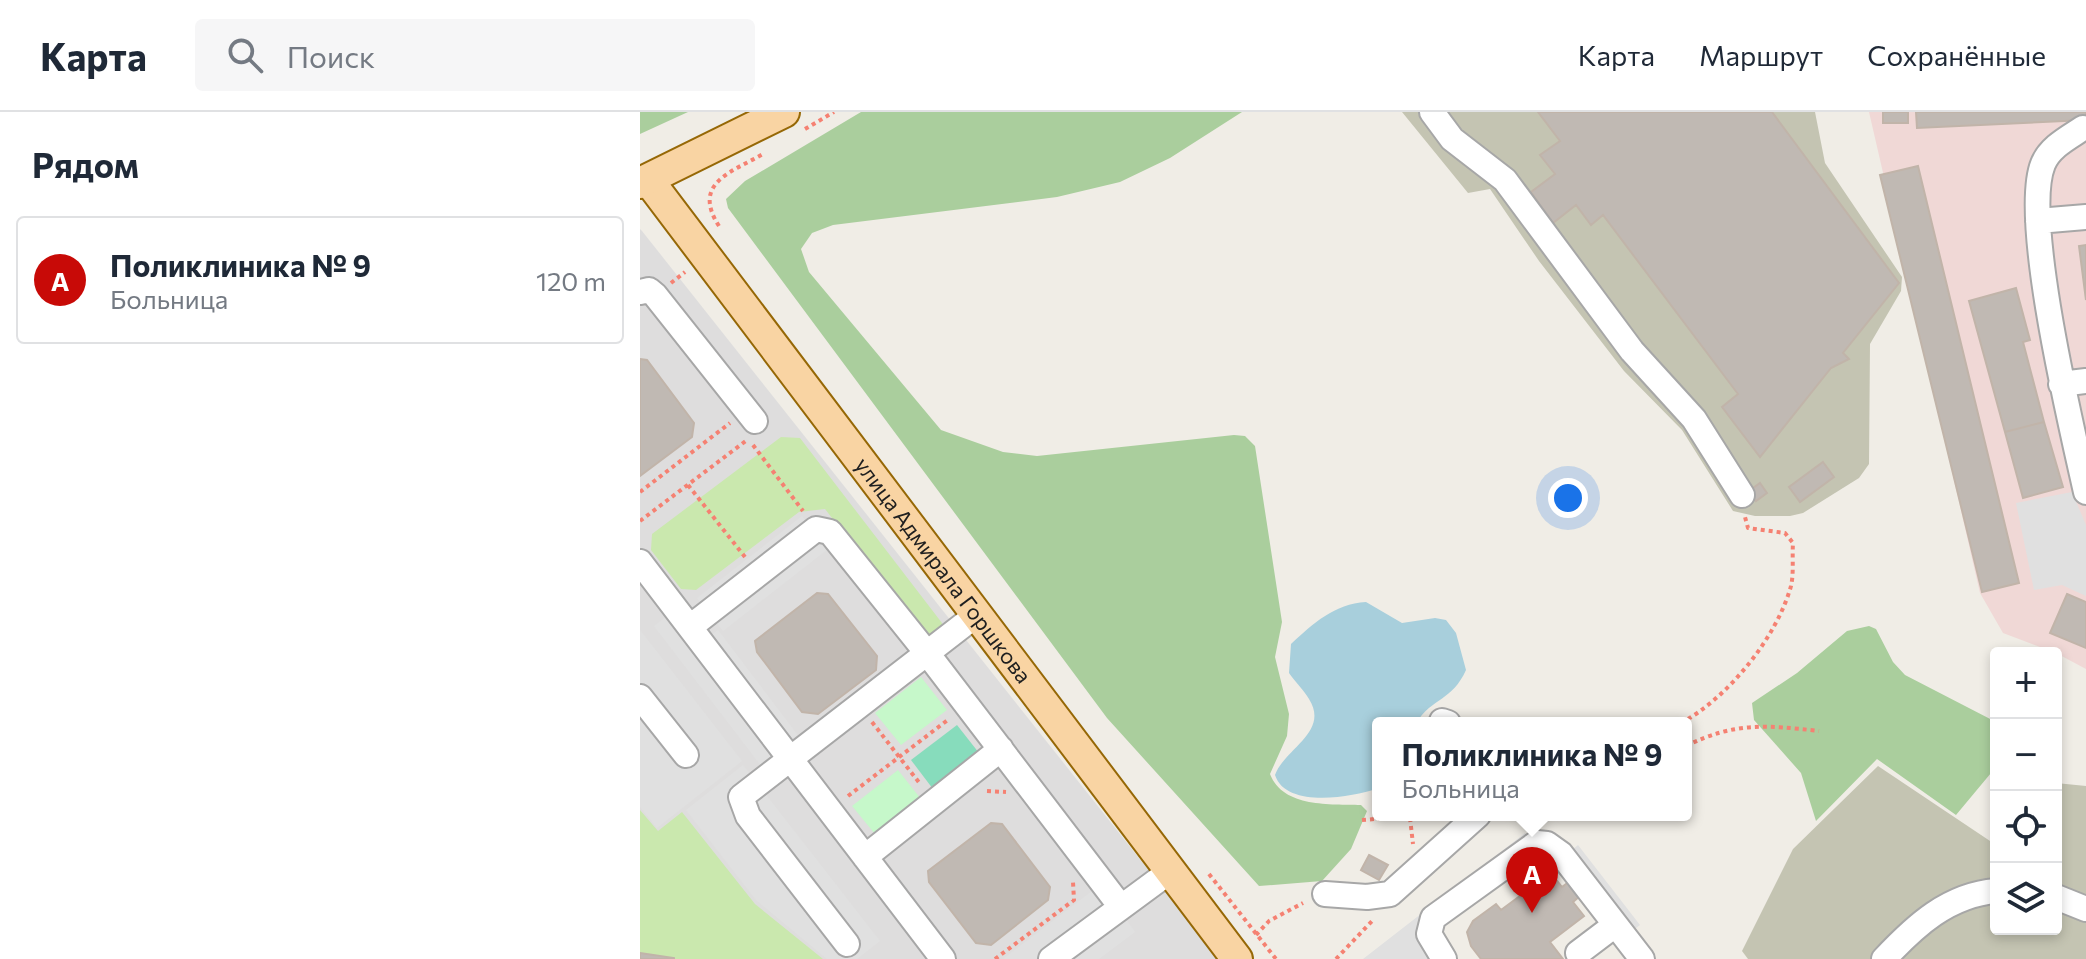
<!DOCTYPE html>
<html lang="ru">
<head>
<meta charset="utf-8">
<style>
	:root { --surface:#fff; --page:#f6f6f7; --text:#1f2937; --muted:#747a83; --line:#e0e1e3; --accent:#c80a07 }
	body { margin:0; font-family:Commissioner,sans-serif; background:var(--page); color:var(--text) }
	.controls { position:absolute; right:24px; bottom:24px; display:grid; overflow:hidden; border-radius:8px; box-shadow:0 4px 12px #0003 }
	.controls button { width:72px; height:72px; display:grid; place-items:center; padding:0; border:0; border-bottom:2px solid var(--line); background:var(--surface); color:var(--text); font:40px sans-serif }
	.you { position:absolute; left:928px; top:386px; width:28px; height:28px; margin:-20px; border:6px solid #fff; border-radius:50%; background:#1a73e8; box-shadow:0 0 0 12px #1a73e833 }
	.badge { display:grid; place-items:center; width:52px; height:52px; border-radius:50%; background:var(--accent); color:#fff; font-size:26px; font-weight:700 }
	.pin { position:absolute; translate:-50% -66px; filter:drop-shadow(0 2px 4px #0008) }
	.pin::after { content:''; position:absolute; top:42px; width:28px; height:24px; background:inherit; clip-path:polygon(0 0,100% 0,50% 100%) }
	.popup { position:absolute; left:732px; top:605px; width:320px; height:104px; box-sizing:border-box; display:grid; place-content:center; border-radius:8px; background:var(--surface); filter:drop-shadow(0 2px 6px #0005); font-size:26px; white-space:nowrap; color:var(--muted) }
	.popup b { font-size:30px; color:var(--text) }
	.popup::after { content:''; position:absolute; left:50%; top:100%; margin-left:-16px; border:16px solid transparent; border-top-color:var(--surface) }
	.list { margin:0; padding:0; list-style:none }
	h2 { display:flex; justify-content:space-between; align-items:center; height:104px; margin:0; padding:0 32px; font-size:34px }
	h2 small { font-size:26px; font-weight:400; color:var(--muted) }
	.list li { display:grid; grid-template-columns:52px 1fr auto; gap:24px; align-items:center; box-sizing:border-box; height:128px; margin:0 16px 16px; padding:0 16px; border:2px solid var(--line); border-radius:8px }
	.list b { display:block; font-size:30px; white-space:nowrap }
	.list p { margin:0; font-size:26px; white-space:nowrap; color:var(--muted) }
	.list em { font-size:26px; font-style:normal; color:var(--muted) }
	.icon { flex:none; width:44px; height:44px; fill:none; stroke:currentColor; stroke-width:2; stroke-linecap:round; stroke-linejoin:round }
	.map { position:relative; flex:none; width:1446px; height:847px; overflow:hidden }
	header { display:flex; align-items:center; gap:48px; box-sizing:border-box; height:112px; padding:0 40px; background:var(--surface); border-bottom:2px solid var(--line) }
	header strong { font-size:38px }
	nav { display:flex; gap:44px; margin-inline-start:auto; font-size:28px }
	.search { width:560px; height:72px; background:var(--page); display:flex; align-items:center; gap:20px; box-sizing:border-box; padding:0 28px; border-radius:8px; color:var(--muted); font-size:30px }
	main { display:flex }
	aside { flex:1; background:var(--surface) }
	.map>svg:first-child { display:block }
	.residential { fill:#dedddd }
	.commercial { fill:#f0d8d6 }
	.construction { fill:#c4c4b2 }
	.grass { fill:#cae8ae }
	.forest { fill:#aace9d }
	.park { fill:#c6f8ca }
	.pitch { fill:#87dcbc }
	.parking { fill:#e0e0e0 }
	.water { fill:#a8cfdc }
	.building { fill:#c0b9b3; stroke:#c1b4a9; stroke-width:2 }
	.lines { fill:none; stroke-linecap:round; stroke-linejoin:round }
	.minor-casing { stroke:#a7a7a7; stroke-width:28 }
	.major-casing { stroke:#966806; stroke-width:34 }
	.path { stroke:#f58172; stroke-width:4; stroke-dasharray:4 4; stroke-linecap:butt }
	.minor { stroke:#fff; stroke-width:24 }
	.major { stroke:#f9d4a3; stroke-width:30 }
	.labels { text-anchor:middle; stroke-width:8; stroke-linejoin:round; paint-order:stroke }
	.street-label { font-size:22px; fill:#202020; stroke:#fff }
</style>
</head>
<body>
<header>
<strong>Карта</strong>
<div class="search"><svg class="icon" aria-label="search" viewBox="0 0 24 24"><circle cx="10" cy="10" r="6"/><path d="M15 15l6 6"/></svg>Поиск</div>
<nav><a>Карта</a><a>Маршрут</a><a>Сохранённые</a></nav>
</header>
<main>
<aside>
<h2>Рядом<small></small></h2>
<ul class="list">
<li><span class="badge">A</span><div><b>Поликлиника № 9</b><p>Больница</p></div><em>120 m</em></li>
</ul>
</aside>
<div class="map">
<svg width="1446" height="847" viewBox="0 0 1446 847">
	<rect width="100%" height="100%" fill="#f0ede6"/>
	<path class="residential" d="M0,117L2,119L579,847H0Z"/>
	<path class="commercial" d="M1229,0H1446V557L1416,541L1363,521L1340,481Z"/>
	<path class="construction" d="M762,0H1175L1185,51L1262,165L1261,179L1230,232L1229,352L1219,366L1163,401L1150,404H1115L1093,399L1042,318L984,259L899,149L850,77L828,81Z
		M1238,654L1356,733V817H1416V671L1446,674V847H1108L1102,839L1153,737Z"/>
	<path class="grass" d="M141,325L160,326L302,511V521L289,531L185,397L159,400L56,478L41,477L11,438L12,422Z
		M0,698L18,719L42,700L115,792L183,847H0Z"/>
	<path class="forest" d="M0,0H48L0,22Z
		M221,0H602L530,46L480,70L417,85L193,113L172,121L161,137L169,160L301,318L363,340L397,344L594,323L605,324L615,334L642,510L635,545L649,602L647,624L630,662C643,696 691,692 721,693L727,699L711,737L682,769L619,774L467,606L88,96L86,87L105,69Z
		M1229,514L1236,517L1253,550L1265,563L1356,610V655L1316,703L1237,647L1176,709L1161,661L1114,608L1112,591L1157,561L1207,519Z"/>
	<path class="park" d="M281,565L307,598L261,633L235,601Z
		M258,658L281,687L235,722L212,694Z"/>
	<path class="pitch" d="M317,613L339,641L293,677L271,648Z"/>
	<path class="parking" d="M1432,380L1446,413V484L1422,473L1394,478L1376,391Z
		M162,404L188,437L83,519L57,486Z
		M35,498L60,531L78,518L160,626L122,655L14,514Z
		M0,518L102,649L17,716L0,695Z
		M103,653L240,829L217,847H187L116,788L46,698Z
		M885,721L899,738L781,831L793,847H723Z
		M938,733L1000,813L987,823L926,743Z
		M452,779L468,801L406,847H363Z
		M481,800L495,820L459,847H419Z"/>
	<path class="water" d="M726,490L762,511L795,506L806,508L816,521L826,558C812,589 793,585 776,611H738L736,677C712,685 646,697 635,663C644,637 690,620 669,587C664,578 655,570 649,561L651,532C674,511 694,492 726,490Z"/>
	<path class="building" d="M898,0H1132L1259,171L1203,241L1209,247L1191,256L1120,345L1082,295L1098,282L963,103L951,113L936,93L913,111L891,80L915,62L900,43L920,29Z
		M1243,0H1268V11H1243Z
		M1276,0H1446V8L1277,16Z
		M1278,54L1379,471L1342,480L1240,63Z
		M1446,133V188L1439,134Z
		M1376,176L1390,228L1383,230L1404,310L1365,320L1329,189Z
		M0,247L7,248L54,311L52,325L0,364Z
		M1404,310L1423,375L1383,386L1365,320Z
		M1183,350L1194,365L1160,390L1149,375Z
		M1120,371L1127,381L1116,389L1109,379Z
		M177,481L188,482L237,544L236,558L178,602L162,600L117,540L115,529Z
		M1427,482L1446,490V536L1410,521Z
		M351,711L362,712L410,775L408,788L351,833L336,831L289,770L288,759Z
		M729,743L748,753L739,768L721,758Z
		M911,761L922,775L930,769L941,783L933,790L944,804L910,830L923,847H841L831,834L827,820L833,809L856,792L861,798Z
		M0,841L34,846V847H0Z"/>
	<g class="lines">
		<defs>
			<path id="minor" d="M792,0L812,27L865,68L992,239L1054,307L1102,383
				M1443,16C1428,26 1410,35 1403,52C1381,106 1432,317 1446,380
				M1398,109L1446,105
				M0,180L9,178L15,183L115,309
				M1421,272L1446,269
				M0,450L303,847
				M50,515L176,417L190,420L287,541L481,795
				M0,585L46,643
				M802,609L808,611
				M225,745L361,637
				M685,782L727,785L750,782L838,703
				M1416,785L1446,797
				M207,832L108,704L101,685L335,504
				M938,841L975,813
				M411,847L529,760
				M804,847L789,822L793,806L897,731L907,732L921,742L1002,847
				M1244,847C1275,814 1308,783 1356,779"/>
			<g id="major">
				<path id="s1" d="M9,69L597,847"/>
				<path d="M0,71L144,0"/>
			</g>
		</defs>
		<use href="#minor" class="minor-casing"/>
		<use href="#major" class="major-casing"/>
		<path class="path" d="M165,17L194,0
			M79,114C51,71 92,60 123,42
			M31,171L45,160
			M113,333L163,399
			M48,373L105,445
			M0,380L90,311
			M0,409L107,328
			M232,610L281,673
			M1041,611C1088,586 1137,525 1151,474C1154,461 1152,445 1153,431L1145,421L1108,416L1105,405
			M1046,634C1094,610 1126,613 1179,619
			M347,679L366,680
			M208,684L309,607
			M770,706L773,732
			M722,708L787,703
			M569,762L636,847
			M616,823L629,809L663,791
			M355,847L434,788L433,770
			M696,847L733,808"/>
		<use href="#minor" class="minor"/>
		<use href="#major" class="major"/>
	</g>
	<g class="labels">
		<g class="street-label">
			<text dy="8" stroke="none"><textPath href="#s1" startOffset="488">улица Адмирала Горшкова</textPath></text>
		</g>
	</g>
</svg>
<div class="controls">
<button>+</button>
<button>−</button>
<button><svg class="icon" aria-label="locate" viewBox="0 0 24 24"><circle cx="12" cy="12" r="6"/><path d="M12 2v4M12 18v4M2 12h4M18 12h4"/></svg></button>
<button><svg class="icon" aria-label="layers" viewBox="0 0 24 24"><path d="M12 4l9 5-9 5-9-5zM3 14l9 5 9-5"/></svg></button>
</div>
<div class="you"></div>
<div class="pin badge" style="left:892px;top:801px">A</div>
<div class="popup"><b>Поликлиника № 9</b>Больница</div>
</div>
</main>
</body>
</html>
